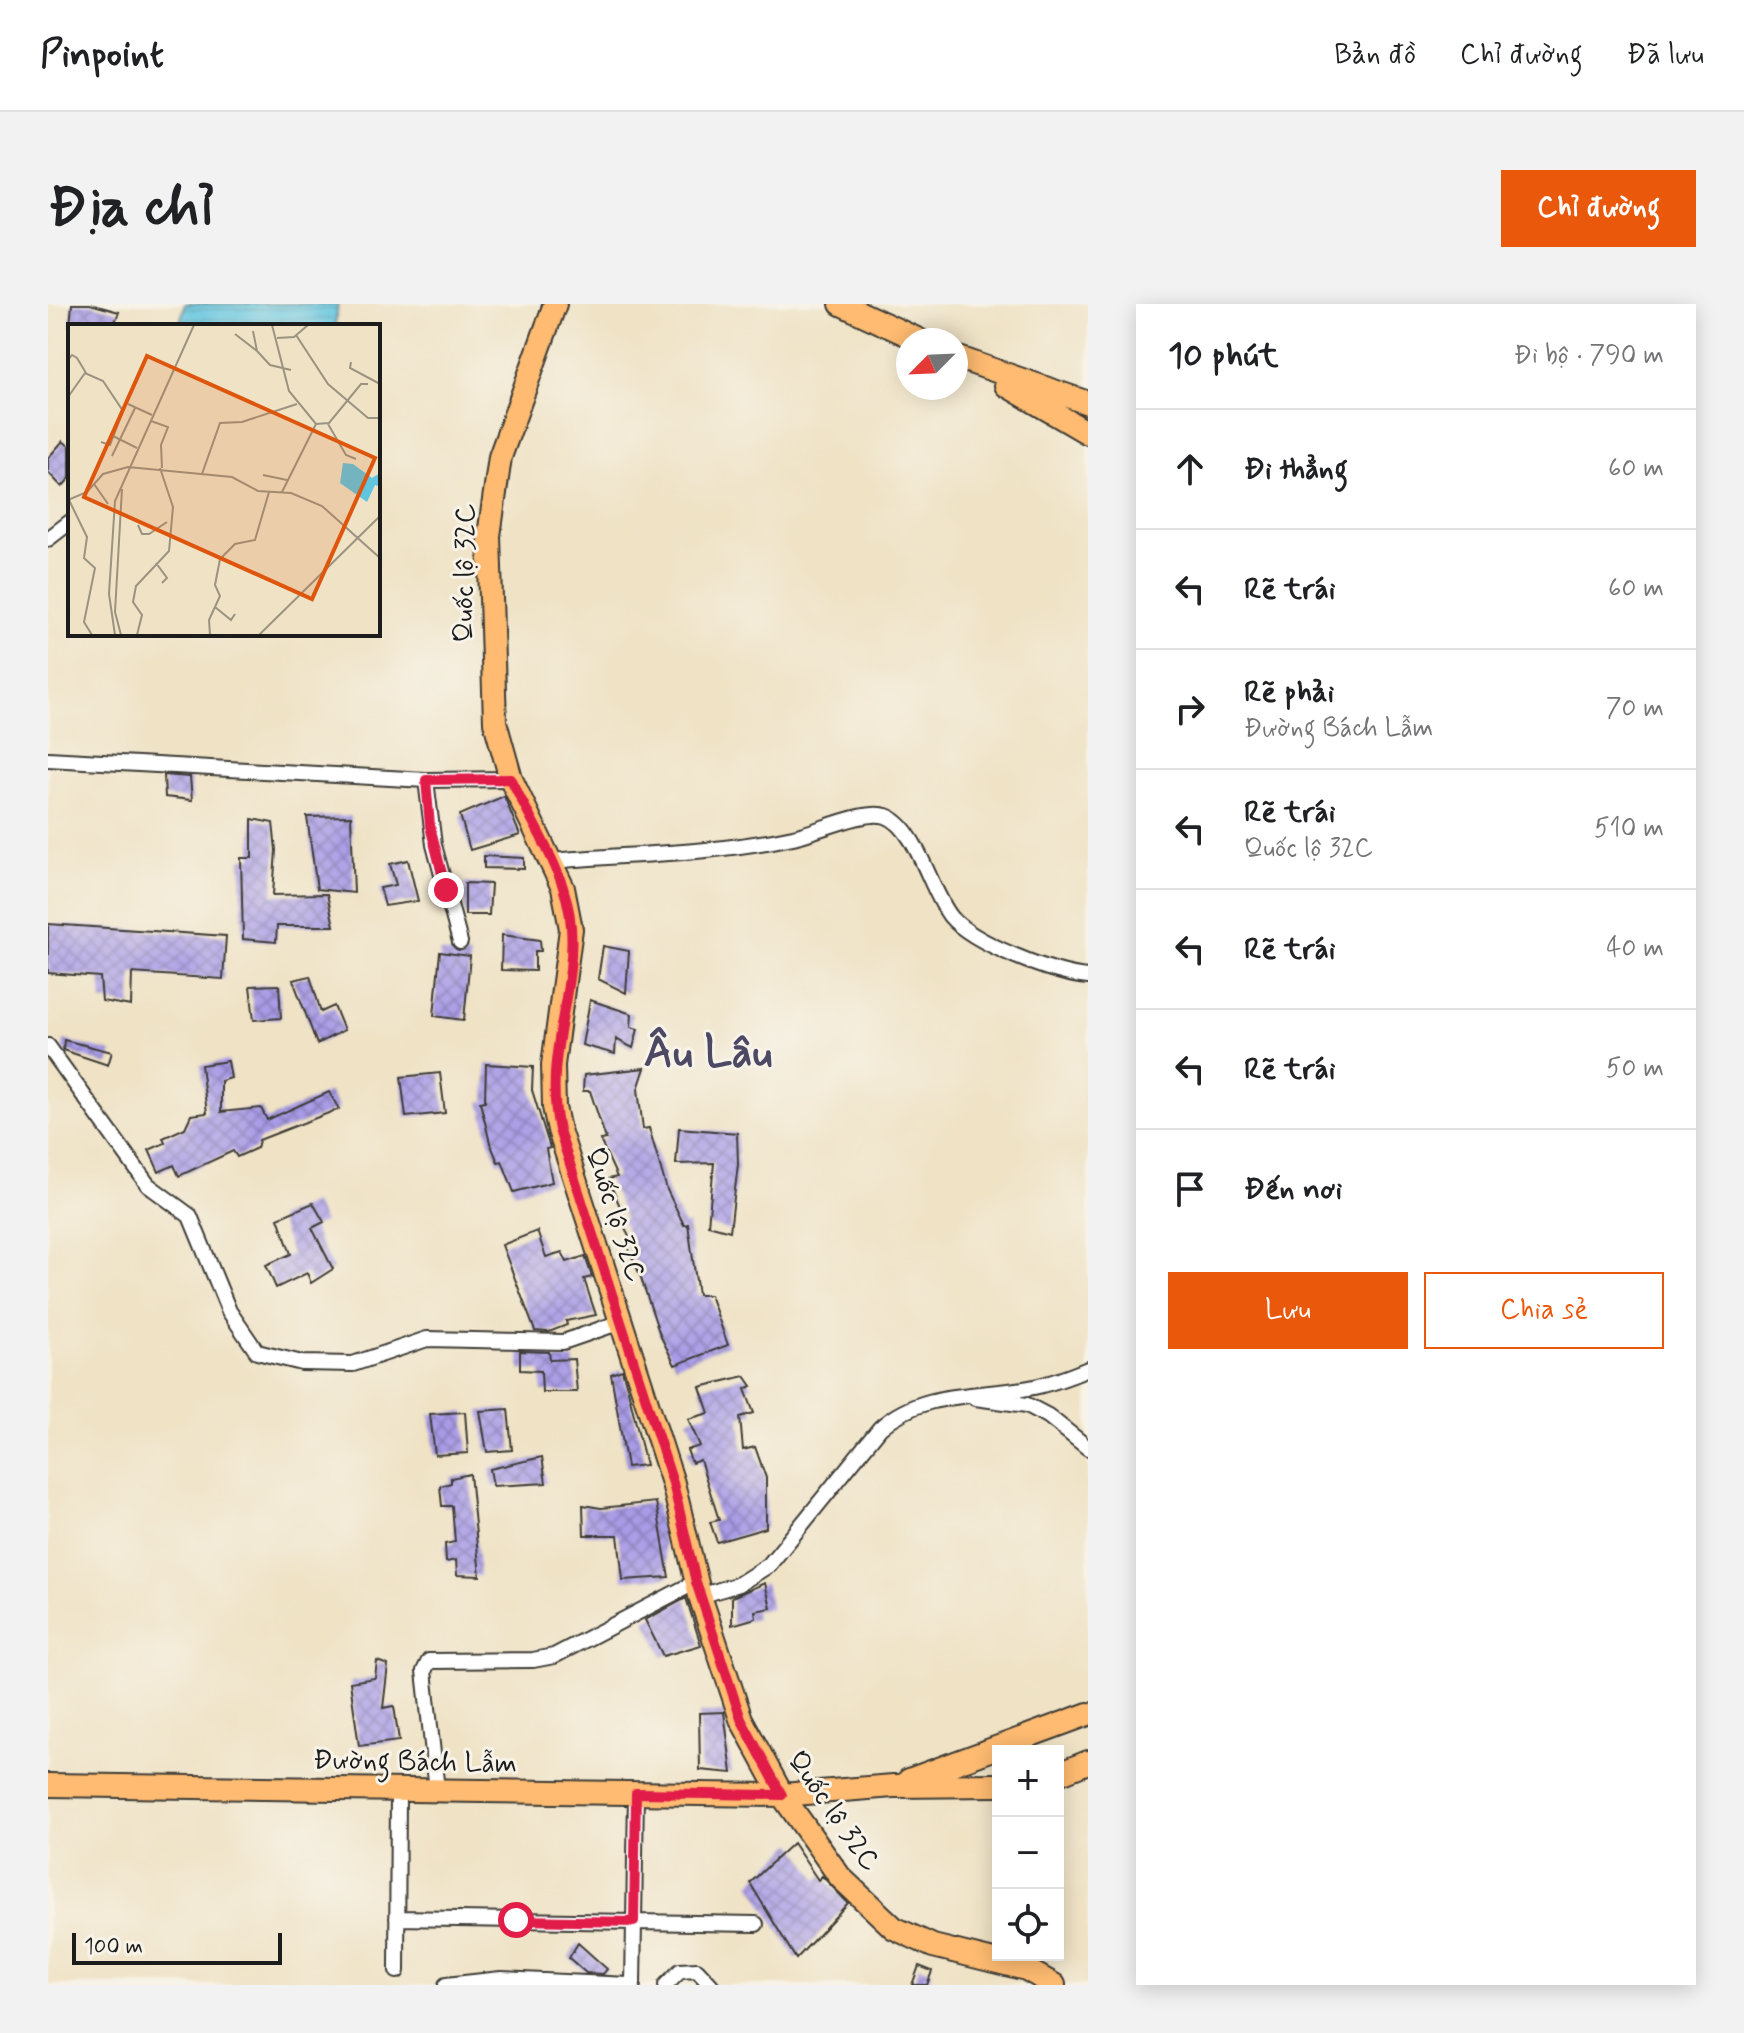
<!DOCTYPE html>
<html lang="vi">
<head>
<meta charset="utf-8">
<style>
	:root { --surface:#fff; --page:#f2f2f2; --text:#202124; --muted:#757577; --line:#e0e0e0; --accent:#ea580c }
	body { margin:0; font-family:Mynerve,sans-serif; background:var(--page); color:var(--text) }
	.controls { position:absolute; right:24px; bottom:24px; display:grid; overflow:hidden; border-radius:0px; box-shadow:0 4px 20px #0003 }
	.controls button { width:72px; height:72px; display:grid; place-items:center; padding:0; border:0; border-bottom:2px solid var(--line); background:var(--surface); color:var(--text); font:40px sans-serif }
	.compass { position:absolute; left:848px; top:24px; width:72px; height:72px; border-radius:50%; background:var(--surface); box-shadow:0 4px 20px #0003; rotate:246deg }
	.scale { position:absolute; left:24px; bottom:20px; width:210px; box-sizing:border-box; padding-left:8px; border:4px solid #1c1c1c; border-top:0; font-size:22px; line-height:28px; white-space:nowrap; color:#1c1c1c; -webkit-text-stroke:6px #f7f3e8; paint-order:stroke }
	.stop { position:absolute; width:24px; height:24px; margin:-18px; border:6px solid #e11d48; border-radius:50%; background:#fff }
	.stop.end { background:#e11d48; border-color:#fff; box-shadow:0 2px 8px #0008 }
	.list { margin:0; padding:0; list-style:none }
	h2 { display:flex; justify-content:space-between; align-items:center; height:104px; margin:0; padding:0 32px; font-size:34px }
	h2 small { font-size:26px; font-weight:400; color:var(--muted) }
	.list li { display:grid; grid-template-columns:52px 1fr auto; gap:24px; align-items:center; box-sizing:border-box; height:120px; padding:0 32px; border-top:2px solid var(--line) }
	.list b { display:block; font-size:30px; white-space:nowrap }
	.list p { margin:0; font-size:26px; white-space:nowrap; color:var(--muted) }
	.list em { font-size:26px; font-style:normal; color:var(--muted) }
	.actions { display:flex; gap:16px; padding:24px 32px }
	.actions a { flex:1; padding:18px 0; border:2px solid var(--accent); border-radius:0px; text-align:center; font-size:28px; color:var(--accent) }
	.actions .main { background:var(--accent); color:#fff }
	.icon { flex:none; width:44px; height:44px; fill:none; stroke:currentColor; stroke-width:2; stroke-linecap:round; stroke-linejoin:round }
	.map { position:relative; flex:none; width:1040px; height:1681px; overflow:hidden; border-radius:0px }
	header { display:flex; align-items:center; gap:48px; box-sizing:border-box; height:112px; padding:0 40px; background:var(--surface); border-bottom:2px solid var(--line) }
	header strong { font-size:38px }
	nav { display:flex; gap:44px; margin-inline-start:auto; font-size:28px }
	.intro { display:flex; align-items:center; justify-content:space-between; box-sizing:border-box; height:192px; padding:0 48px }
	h1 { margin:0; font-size:56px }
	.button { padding:20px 36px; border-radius:0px; background:var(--accent); color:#fff; font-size:28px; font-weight:700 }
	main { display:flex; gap:48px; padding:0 48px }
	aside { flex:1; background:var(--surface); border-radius:0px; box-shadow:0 4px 20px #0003 }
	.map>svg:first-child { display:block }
	.water { fill:url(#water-rules); stroke:#3e707e; stroke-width:2 }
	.building { fill:url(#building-cross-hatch) }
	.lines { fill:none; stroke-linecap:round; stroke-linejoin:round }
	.minor-casing { stroke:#3c3a35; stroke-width:18 }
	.primary-casing { stroke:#3c3a35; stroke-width:26 }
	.minor { stroke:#fff; stroke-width:14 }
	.primary { stroke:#febb71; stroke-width:22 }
	.route { stroke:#e11d48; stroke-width:10 }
	.labels { text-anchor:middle; stroke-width:6; stroke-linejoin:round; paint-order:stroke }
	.street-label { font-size:28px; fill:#1c1c1c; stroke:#f7f3e8 }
	.town-label { font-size:44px; font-weight:bold; fill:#4d4863; stroke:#f7f3e8 }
	.inset-road { fill:none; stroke:#9b9381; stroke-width:2 }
	.view { fill:#de560d; fill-opacity:0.15; stroke:#de560d; stroke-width:4 }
	.inset-edge { fill:none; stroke:#1c1c1c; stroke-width:4 }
</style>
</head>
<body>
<header>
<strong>Pinpoint</strong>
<nav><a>Bản đồ</a><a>Chỉ đường</a><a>Đã lưu</a></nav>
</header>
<div class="intro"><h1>Địa chỉ</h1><a class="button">Chỉ đường</a></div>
<main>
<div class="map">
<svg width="1040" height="1681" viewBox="0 0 1040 1681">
	<defs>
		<pattern id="water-rules" width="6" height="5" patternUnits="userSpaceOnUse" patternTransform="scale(2)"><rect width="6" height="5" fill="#61c5df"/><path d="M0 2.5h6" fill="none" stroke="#54a9bf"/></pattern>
		<pattern id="building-cross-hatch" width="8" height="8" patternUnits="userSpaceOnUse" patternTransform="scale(2)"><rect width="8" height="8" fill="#a99be7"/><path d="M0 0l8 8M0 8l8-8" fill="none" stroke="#897eba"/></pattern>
	</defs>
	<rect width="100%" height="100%" fill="#f7f3e8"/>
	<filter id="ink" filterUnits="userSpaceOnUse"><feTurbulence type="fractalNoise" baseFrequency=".0125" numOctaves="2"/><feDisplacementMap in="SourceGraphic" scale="16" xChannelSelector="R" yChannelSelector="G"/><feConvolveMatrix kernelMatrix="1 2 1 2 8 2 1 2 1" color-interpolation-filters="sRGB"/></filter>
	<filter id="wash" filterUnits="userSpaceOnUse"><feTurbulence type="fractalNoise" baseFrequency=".006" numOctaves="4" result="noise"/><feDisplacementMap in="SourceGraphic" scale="32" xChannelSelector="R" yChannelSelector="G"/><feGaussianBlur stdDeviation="1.8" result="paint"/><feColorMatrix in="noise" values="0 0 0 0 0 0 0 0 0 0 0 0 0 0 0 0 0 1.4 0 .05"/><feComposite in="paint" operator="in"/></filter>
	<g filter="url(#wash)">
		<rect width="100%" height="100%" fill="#efe2c5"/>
		<path class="water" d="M137,0H290L287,22H131Z"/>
		<g id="blocks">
			<path class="building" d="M24,0H42L71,8L67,18L22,22Z
				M15,137L22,143V174L14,183L0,168V154Z
				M116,471L142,473L144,496L117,493Z
				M456,492L472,531L422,546L412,511Z
				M303,512L306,589L269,585L259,513Z
				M204,515L225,519L228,546L225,591L279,590L286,622H229L228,638L195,635L193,554H204Z
				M436,552L476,554V565L436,564Z
				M360,556L370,597L337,602L332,584L348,581L342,560Z
				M417,579L443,580L441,611H417Z
				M0,620L178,632L175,675L84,669L83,702L54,697L52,673L0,669Z
				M454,631L492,636L493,647H487V667L453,666Z
				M555,642L581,647L578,689L550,675Z
				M392,648L422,652L416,716L386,712Z
				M262,672L273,708L286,702L296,726L269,740L245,676Z
				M231,681L233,714L206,716L202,682Z
				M542,696L584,710L583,723L590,725L585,744L568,735L567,750L534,741Z
				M16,736L64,748L60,761L15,746Z
				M180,757L183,774L173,777V808L213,804L219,816L281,788L291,805L211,836L209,844L189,853L185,847L131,872L126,861L111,868L101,846L117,839L115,834L137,824L143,811L159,809L153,761Z
				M438,760L485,763L484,786L502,844L498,845L504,878L466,888L454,857L450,858L442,839L432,798L437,797Z
				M597,764L590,785L595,825L601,824L619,886L636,921L640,920L650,991H662L680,1041L627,1061L612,1031L592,971L578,939L583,938L574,916L577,914L560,875L569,873L552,836L558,835L542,787H535L536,771Z
				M392,769L397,809L358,813L353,773Z
				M631,824L689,829L690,860L682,927L660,921L666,859L628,860Z
				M265,899L276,918L264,924L285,965L263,979L259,969L228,984L218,961L243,950L230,914Z
				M489,927L498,953L514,948L519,958L537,952L544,973L536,975L548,1011L518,1017L519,1021L501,1028L487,1027L454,941Z
				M472,1047L501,1048L502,1056L526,1055L529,1088H494L493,1067L472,1066Z
				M574,1066L580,1086L598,1161L579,1163L563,1070Z
				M697,1072L704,1082L697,1085L706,1109L692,1113L695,1146L707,1143L718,1174V1224L669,1238L662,1218L671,1216L652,1156L644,1159L639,1146L652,1142L640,1115L661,1109L652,1083Z
				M460,1105L464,1146L439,1148L432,1107Z
				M417,1108L420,1149L387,1151L382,1110Z
				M494,1153L498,1179L445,1182L442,1165Z
				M422,1170L432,1272L409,1271L408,1256L398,1258L397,1240L407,1238L404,1202H394L392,1182L403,1179V1174Z
				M608,1198L621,1273L575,1276L570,1231H536L535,1201L553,1204Z
				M717,1279L723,1304L707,1307L708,1314L684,1321V1293Z
				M638,1294L653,1341L615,1352L597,1316Z
				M329,1357L340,1361L335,1404L346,1402L351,1437L311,1442L302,1378L327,1374Z
				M676,1408L684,1469L652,1466L651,1409Z
				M745,1539L770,1576L774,1572L800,1599L748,1655L702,1579Z
				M530,1639L559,1665L555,1670L538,1669L521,1654Z
				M871,1662L884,1667L879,1681H864Z"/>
		</g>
	</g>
	<g filter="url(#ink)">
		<use href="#blocks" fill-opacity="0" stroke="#3c3a35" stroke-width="2"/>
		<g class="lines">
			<defs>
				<path id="minor" d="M0,235L22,218
					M0,455L378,476L463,475
					M378,476L386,541L412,638
					M503,557C583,550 667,550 745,533C769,528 817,505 838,512C869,523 882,587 903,613C925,639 1005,670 1040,673
					M0,742L100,881L142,912L181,1007L209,1048L254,1059L305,1060L379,1035L515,1038L573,1018
					M927,1094L979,1101L1000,1112L1040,1144
					M652,1292L691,1280L721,1261L832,1124C875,1085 933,1094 986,1083C1005,1079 1023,1072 1040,1065
					M389,1486L376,1367L381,1357L485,1356L506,1352L648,1278
					M349,1614L708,1620
					M349,1667L350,1486
					M398,1681L453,1675L581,1681
					M585,1681L588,1489
					M618,1681L632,1667L649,1666L663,1681"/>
				<path id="primary" d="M507,0L452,153L441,232L447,418L463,475L515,584L523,625L505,761L506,803L511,826L625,1179L652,1292L693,1415L734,1491L792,1573L846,1624L885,1642L978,1665L1006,1681
					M793,0L871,36
					M908,53L1040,99
					M958,81L1040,129
					M1010,1470L1040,1458
					M861,1476L1040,1410
					M0,1481L734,1491L845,1482L950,1481"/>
			</defs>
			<use href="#minor" class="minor-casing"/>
			<use href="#primary" class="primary-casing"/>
			<use href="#minor" class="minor"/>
			<use href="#primary" class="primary"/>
		</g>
	</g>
	<g class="lines" filter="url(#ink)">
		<path class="route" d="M398,586L382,522L378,476L463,475C485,522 520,571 523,623C528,693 495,752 511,826L625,1179L648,1278L693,1415L734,1491L588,1489L586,1618L468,1616"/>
	</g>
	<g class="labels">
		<g class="street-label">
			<text transform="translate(415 269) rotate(-89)" y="10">Quốc lộ 32C</text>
			<text transform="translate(569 910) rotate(72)" y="10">Quốc lộ 32C</text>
			<text transform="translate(367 1456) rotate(1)" y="10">Đường Bách Lẫm</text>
			<text transform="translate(787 1506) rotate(55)" y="10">Quốc lộ 32C</text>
		</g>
		<g class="town-label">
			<text x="660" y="762">Âu Lâu</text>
		</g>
	</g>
	<g transform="translate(20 20)">
		<rect width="312" height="312" fill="#efe2c5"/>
		<path d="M275,139L285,140L304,154L312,149V163L307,161L299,178L272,159Z" fill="#61c5df"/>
		<path class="inset-road" d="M204,1L221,67L248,100L261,99L293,60H300M185,7L189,27L202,41L223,46M167,10L189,27M228,11L260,60L300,94H312M209,14L226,13L240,1M0,36L4,31L9,34L18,49M283,38L282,44L312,60M0,73L17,49L35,57L55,87L42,121L33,118M60,80L84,91M83,97L100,103L93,121L94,144M260,100L278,131L288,135M43,111L69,124M44,132L67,84M134,150L152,99L174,98L229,80M195,151L219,156M26,160L40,180M214,168L248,100M0,176L19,168L35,150L60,143L164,153L190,167L223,169L254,182L312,234M1,176L19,213L16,234L27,244L16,298L24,311M70,201L74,210H81L99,198M88,239L99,254L94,259M147,283L163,296L167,290M47,311L41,270L47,177L126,1M53,311L47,288L54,165M69,311L74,291L65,278L68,262L101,227L105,183L92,144M142,311L141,296L152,272L147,261L152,235L167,220L187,216L201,168M191,311L312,192"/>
		<path class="view" d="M79,32L307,134L244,275L16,173Z"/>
		<rect width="312" height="312" class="inset-edge"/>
	</g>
</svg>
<div class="controls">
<button>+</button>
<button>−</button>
<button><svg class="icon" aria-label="locate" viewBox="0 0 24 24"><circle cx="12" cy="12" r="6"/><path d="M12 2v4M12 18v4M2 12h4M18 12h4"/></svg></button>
</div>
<svg class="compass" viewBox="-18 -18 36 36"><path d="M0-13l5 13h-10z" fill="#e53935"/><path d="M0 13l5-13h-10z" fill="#757577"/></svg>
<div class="scale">100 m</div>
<div class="stop" style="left:468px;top:1616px"></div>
<div class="stop end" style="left:398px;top:586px"></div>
</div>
<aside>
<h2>10 phút<small>Đi bộ · 790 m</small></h2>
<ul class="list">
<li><svg class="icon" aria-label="ahead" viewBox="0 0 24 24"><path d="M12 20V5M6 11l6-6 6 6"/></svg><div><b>Đi thẳng</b></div><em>60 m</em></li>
<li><svg class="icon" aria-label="left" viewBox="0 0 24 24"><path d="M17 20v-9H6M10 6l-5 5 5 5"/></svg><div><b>Rẽ trái</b></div><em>60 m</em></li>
<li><svg class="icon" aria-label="right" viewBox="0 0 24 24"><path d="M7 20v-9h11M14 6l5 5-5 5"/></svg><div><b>Rẽ phải</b><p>Đường Bách Lẫm</p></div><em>70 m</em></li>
<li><svg class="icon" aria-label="left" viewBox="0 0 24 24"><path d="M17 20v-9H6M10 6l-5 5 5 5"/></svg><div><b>Rẽ trái</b><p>Quốc lộ 32C</p></div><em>510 m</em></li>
<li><svg class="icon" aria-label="left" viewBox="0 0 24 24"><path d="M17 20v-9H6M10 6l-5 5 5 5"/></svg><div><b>Rẽ trái</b></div><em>40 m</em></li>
<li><svg class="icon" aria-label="left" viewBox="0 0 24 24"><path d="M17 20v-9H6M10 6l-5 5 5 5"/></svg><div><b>Rẽ trái</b></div><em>50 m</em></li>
<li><svg class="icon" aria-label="arrive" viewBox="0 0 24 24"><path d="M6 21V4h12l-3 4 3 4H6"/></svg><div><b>Đến nơi</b></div></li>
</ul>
<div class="actions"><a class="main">Lưu</a><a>Chia sẻ</a></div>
</aside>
</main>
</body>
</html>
